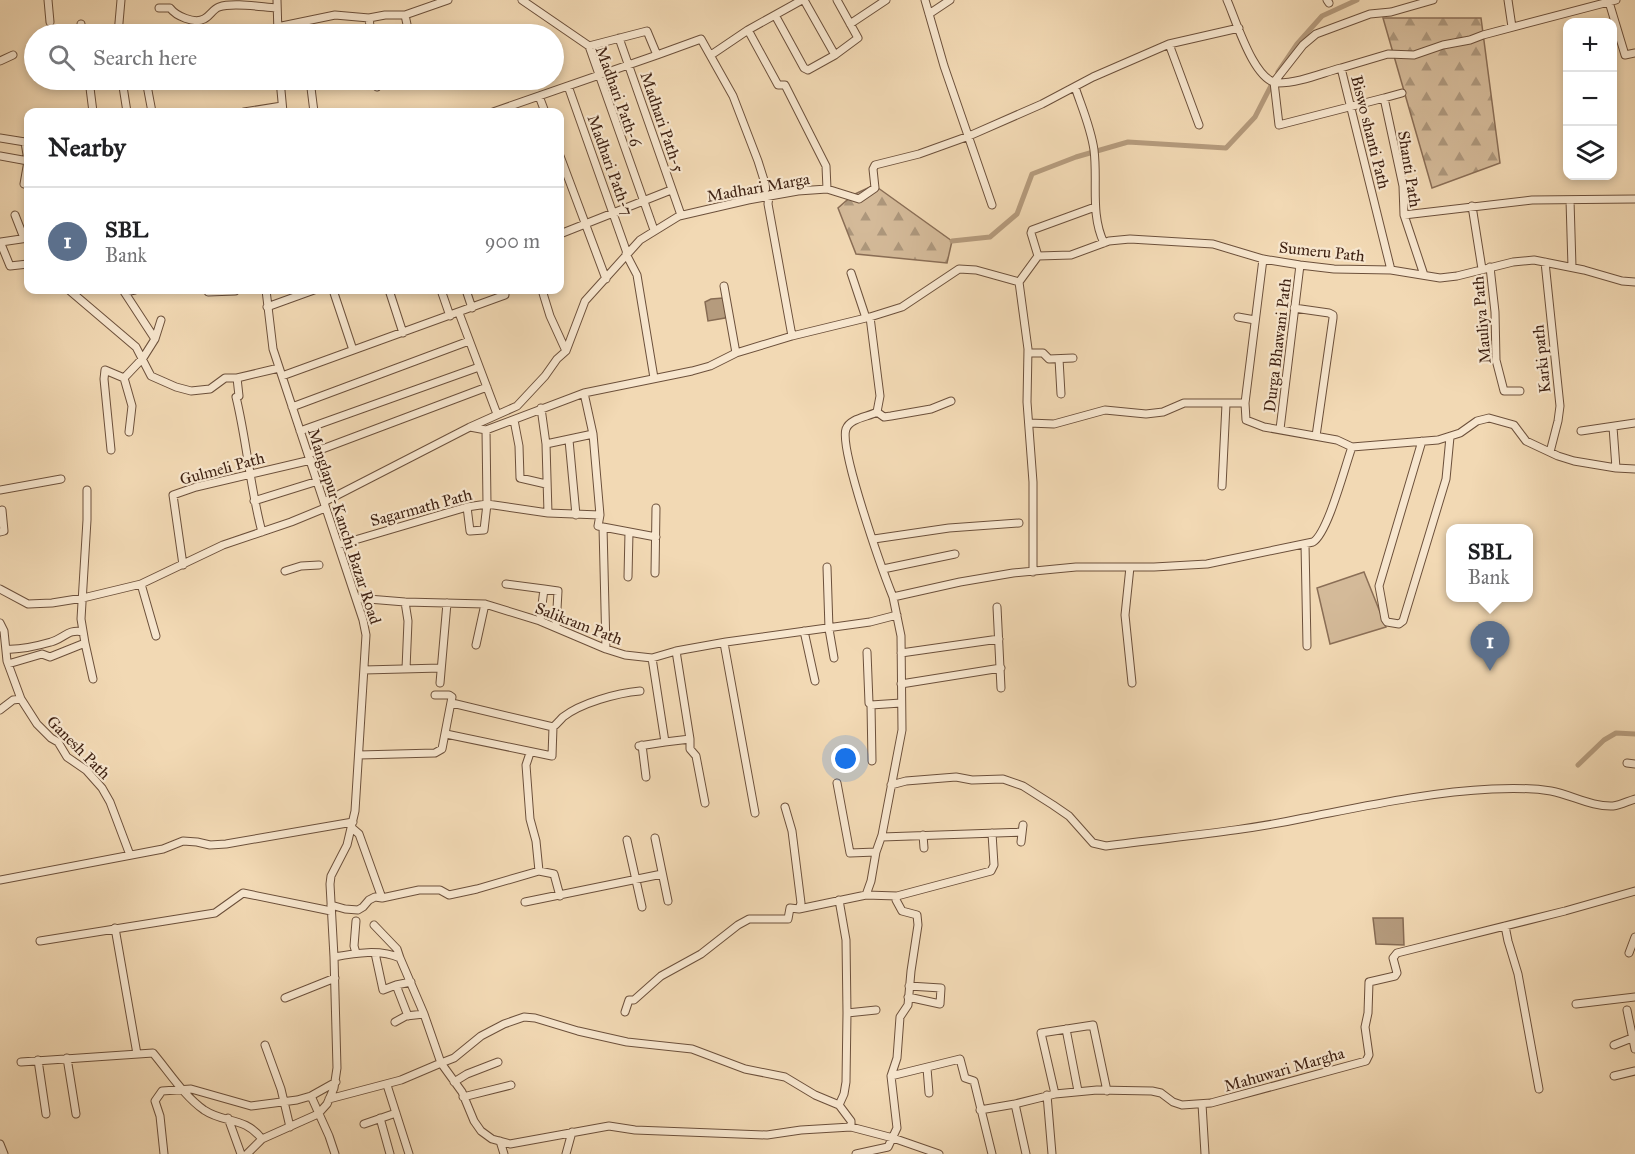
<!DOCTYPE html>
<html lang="en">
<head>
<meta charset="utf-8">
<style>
	:root { --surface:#fff; --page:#f6f6f6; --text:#202124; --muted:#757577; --line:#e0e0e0; --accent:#b45309 }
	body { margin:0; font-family:"IM FELL Great Primer",serif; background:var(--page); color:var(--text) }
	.controls { position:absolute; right:18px; top:18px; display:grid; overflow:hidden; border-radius:12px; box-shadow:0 3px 9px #0003 }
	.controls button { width:54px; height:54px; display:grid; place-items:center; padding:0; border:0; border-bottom:2px solid var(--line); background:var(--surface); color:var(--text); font:30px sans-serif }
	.you { position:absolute; left:846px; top:759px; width:21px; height:21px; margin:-15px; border:4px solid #fff; border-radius:50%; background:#1a73e8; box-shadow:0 0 0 9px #1a73e833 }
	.badge { display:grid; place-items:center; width:39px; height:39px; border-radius:50%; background:var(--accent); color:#fff; font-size:20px; font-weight:700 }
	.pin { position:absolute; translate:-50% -50px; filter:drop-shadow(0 2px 3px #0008) }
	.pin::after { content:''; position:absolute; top:32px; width:21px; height:18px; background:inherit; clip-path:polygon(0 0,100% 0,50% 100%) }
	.popup { position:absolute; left:1446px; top:524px; width:87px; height:78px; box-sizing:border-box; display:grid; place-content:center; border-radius:12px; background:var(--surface); filter:drop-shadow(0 2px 4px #0005); font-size:20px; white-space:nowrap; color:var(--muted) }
	.popup b { font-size:22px; color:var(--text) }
	.popup::after { content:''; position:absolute; left:50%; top:100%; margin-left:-12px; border:12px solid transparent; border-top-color:var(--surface) }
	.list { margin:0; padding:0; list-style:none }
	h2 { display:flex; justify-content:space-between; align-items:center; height:78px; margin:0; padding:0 24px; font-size:26px }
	h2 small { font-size:20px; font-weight:400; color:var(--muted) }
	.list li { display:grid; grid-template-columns:39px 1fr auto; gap:18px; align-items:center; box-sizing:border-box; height:108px; padding:0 24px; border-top:2px solid var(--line) }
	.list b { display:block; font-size:22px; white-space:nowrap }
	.list p { margin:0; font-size:20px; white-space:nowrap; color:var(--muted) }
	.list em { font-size:20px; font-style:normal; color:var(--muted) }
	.icon { flex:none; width:33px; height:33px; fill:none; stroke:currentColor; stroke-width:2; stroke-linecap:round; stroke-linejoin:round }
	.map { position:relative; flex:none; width:1635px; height:1154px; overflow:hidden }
	.search { position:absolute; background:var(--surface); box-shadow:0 3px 9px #0003; left:24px; top:24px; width:540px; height:66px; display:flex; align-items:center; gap:15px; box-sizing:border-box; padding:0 21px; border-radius:33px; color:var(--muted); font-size:22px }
	.panel { position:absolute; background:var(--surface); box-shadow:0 3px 9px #0003; left:24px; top:108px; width:540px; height:186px; border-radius:12px }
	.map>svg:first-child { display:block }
	.grass { fill:#d4ba99; stroke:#8a6e56; stroke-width:1.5 }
	.forest { fill:url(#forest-firs); stroke:#8a6e56; stroke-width:1.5 }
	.water { fill:#b59b7d; stroke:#866b53; stroke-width:1.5 }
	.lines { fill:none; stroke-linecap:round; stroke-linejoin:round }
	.canal { stroke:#b59b7d; stroke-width:5 }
	.minor-casing { stroke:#6c503b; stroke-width:9 }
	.minor { stroke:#f7e6ce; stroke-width:7 }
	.labels { text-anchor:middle; stroke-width:4.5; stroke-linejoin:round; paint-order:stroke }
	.street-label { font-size:16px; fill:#3f2213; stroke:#f7e6ce }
</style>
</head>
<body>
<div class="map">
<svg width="1635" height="1154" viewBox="0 0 1635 1154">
	<defs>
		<pattern id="forest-firs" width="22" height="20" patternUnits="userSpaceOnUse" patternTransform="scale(1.5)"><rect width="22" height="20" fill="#d4ba99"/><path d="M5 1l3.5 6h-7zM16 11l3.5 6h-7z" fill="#ad977c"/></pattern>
	</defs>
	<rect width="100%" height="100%" fill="#f2d9b4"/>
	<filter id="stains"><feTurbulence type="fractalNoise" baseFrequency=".00333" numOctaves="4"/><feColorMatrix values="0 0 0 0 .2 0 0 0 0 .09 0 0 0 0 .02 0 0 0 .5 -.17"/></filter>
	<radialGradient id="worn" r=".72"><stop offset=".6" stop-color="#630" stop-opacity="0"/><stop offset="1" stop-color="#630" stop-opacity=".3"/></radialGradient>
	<path class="grass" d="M1364,572L1386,627L1330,644L1317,588Z"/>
	<path class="forest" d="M1383,18H1481L1500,163L1432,188Z
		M874,185L952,241L947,263L856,254L838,208L853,195Z"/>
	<path class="water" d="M723,298L727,315L725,318L708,321L705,302L711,299Z
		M1373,918H1403L1404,945L1376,944Z"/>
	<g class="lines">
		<path class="canal" d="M1278,72L1297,44L1322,16L1357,0
			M952,241L990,237L1017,214L1032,174L1076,157L1128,142L1226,148L1255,117L1274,80
			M1578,765L1604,740L1616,733L1635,734"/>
		<defs>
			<path id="minor" d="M48,0L50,22
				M277,0L278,34
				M522,0L589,46L654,230
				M804,0L835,55
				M925,0L944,66L992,205
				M1227,0C1236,20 1254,82 1278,83C1299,83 1322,73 1341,68L1391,270
				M1327,0L1329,3
				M1508,0L1512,27
				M1609,2L1625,55L1635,53
				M159,8H170C176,16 194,24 204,19C210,16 213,9 219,7C233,2 261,7 276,8
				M929,14L950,0
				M405,15L409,34
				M775,15L804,68L808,70L835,55L858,38L837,0
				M369,18L371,34
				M81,24L82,34
				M850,24L886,0
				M277,27L335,15L369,18L385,15H405L448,0
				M140,29L141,34
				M748,30L778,85H785L826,166L827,189
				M118,34L121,0
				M619,38L681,215
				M1169,44L1199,125
				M589,46L647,31L657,55L701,39L733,96L758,161L769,196L768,204L792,336
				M711,55L748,30L802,0
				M0,61L13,55
				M1341,68L1388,54L1414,55L1443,45L1470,40L1483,35L1616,0
				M89,80L93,112
				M122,80L127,112
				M146,80L152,112
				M280,80L283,112
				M310,80L314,112
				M376,80L377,87
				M1274,82L1279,125L1384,98L1403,186L1404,215L1424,275
				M1274,82L1303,45L1316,34L1370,14L1391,12L1433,0
				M568,86L627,253
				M1075,87C1082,108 1091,128 1094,150C1098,181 1090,214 1104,243
				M539,96L545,112
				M1384,98L1402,93
				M244,112L282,106
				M493,112L657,55
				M0,138L25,142L28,140
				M0,156L28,161
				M560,156L606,279
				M24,184L28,161L25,142
				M1570,200L1572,267
				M1472,206L1482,269
				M15,215L24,238
				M1404,215L1532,200L1635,199
				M560,234L671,190
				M28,238L1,242V244L10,266L28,264
				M626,254L637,275L654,378
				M1038,256L1031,233L1032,230L1095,207
				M1263,259L1245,403L1246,420L1264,427L1337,440L1352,447
				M1545,262L1560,406L1558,421L1550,452
				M1490,267L1495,312L1496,360L1504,391H1520
				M851,273L866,318
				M1019,282L1038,256L1071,255L1109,241L1130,239L1213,244L1263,259L1300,265L1334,269L1391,270L1440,278L1457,276L1513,262L1534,260L1584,270L1622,281L1635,282
				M1019,282L1028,349L1027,402L1033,482V572
				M724,286L736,353
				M69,290L136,347L151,376L176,387L191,391L210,389L225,378H237L279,368
				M207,290L208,292L235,291V290
				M333,290L353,350
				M389,290L403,333
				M441,290L450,316
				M466,290L472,308
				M542,290L550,316L566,351
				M125,292L135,290
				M267,307L314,290
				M1294,308L1329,313L1333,315V318L1316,436
				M459,313L497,414
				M1238,317L1255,320
				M155,339L161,320
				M1028,353H1043L1049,359L1073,358
				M1059,359L1061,394
				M282,376L505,295V290
				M124,378L132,406L129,432
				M237,378L239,396L236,397C247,442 250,488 262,532
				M292,407L469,341
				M541,408L546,444L548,513L600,515L593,434L584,393
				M877,412L884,417L891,416L931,409L951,401
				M514,420L519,446L520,478L546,484
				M1029,423L1054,424L1105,410L1146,414L1163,412L1184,403H1245
				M470,427L486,430L584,393L692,371L710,366L736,353L792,336L870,317L902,307L959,269L976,270L1019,282
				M1613,427L1616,468
				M1280,429L1300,265
				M300,431L479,367
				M1581,431L1635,423
				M569,440L576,515
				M1422,441L1379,586L1385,619L1387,622L1399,624L1403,621L1446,479L1450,437
				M546,444L593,434
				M1352,447L1438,440L1460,433L1477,421L1489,418L1514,425L1526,441L1558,456L1574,461L1616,468L1635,469
				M111,450L104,379L105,370L124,378L143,358L155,339L123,290
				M309,454L487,387
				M1222,486L1226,404
				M0,490L61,479
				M254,501L318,481
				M324,502L470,427L517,406L545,376L557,359L566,351L585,301L640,240L679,216L748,200L798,191L827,189L859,199L875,188L873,169L875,165L919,154L969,136L1042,104L1093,77L1169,44L1239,28
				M467,507L470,531L484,530L487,504L486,430
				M600,515L598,526L603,527L606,649
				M603,527L656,537
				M0,532L4,531L2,510
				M874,539L949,528L1019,523
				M1305,544L1307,646
				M338,545L467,507L487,504L548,513
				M183,565L173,495L196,487L311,460
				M827,567L829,629L834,658
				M1130,567L1125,615L1132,683
				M883,569L955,554
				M285,571L301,566L319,565
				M655,573L656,508
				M628,577L629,532
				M141,584L156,636
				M506,584L544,589
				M0,589L28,604L52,603L83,598L141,584L223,545L291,522L325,508
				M893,597L960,582L1013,573L1076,567H1154L1207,564L1313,542C1328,533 1345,466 1352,447
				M356,598L405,602L485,604L540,621L606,649L625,655L652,658L676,651L726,642L870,622L897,615
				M405,602L408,621L406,669
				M997,607L1001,688
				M540,621L544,589L558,591L556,627
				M0,623L4,631L7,661L21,699L37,724L51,738L58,742L67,757L86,770L102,788L110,802L130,855
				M804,631L815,681
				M85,643L93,679
				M724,643L755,813
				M476,645L485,604
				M6,649C20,650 37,646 51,642C63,639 69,628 83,632
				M867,652L869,703L871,705L901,703
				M901,653L999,639
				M652,658L665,742L690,739L676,651
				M8,664L42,654L50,657L85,643L81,619L87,520V490
				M364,670L441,668
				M440,683L447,603
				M901,684L1001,668
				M452,703L553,727
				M871,705L872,761
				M0,710L13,700L21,699
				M446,734L552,756L553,727C557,724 560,720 563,717C581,703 617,693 640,691
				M690,739V749L696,756L705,803
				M642,745L646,777
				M639,746L665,742
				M530,753L526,765L530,819L536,841L539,871L554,874L560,896
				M359,755L435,753L442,749L452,697L449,695H435
				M1627,763L1635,764
				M837,783L850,853L876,852
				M891,785L906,781L956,777L972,780L1003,779L1023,786L1053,805L1069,816L1093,843L1106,846C1172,837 1239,832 1304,818C1366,806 1429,792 1492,789C1512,788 1532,788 1551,791C1572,795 1592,807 1613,806C1621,805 1628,801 1635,799
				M785,807L792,831L801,903L799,909
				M352,828L359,834L382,898
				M923,835L924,848
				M882,837L1022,832
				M655,838L668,901
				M627,840L642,907
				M1021,842L1023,825
				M0,880L163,849L183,841L197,842L210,845L226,844L353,822
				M866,895L871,881L876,852L882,835L902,730L901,636L893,597C883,572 839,449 846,429C850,418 868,417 877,412L880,396L870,317
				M839,900L846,940L847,1013L846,1082L844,1094L839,1105
				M525,902L662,874
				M331,905L345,909L358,910L363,907L369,900L375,897L382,898L419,890H440L449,895L477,889L539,871
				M374,925L397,949L400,958
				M1505,926L1508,941L1518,974L1539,1089
				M115,928L137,1054
				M40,941L215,913L243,893L331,911
				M356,953L354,946L356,921
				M375,953L383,990L396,985L411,982
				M1629,953L1635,937
				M334,957C356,953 380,949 400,958L424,1014L441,1063L462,1092L474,1121L481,1131L492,1139L510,1144L609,1126L635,1130L767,1135L801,1130L851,1127L893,1138L939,1154
				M396,985L408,1016
				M908,997L940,1004L941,988L909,986
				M285,998L335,978
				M1576,1004L1635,997
				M1627,1010L1635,1049
				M625,1012L629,1000H634L661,976L701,954L738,925L749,919H788L790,908L799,909L866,895L897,896L991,871L994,865L992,833
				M847,1013L876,1010
				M395,1022L406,1016L424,1014
				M1066,1029L1078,1091
				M265,1045L281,1089L290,1127
				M1614,1045L1632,1038
				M67,1058L76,1114
				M38,1060L46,1114
				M21,1062L153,1053C169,1072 184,1096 204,1110C225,1124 244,1116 262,1139
				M441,1063L454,1058L481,1036L504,1024L524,1017L535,1018L578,1031L627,1042L692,1049L745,1069L785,1077L815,1095L839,1105L851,1121V1127
				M927,1068L929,1093
				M891,1076L960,1059L965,1078L974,1081L992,1154
				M1614,1076L1635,1071
				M454,1082L467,1074L498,1062
				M387,1085L409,1154
				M1055,1094L1041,1033L1093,1025L1107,1091
				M1047,1095L1052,1154
				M311,1096L329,1136L335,1154
				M463,1097L511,1085
				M329,1099L401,1080L441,1063
				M1015,1104L1026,1154
				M1202,1104L1205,1154
				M980,1110L1015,1104L1055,1094L1097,1090L1152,1091L1161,1093L1173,1102L1182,1105L1211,1103L1366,1061L1369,1055L1365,1027L1368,1013L1369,982L1395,976L1397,973L1393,958L1397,953L1565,911L1635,891
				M228,1118L241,1154
				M380,1118L390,1154
				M364,1124L396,1113
				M500,1141L504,1154
				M0,1144L4,1154
				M164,1154L160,1116L155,1101L162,1091L191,1089L251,1106L297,1100L311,1096L336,1082
				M247,1154L262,1139L318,1114L327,1104L334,1088L337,1068L334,957L330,884L331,876L347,845L355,811L366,635L363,620L273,349L266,290
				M566,1154L572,1132
				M856,1154L888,1147L897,1128L891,1076L897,1058L900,1017L908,1005L911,971L918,925L917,915L902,911L896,900L897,896"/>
		</defs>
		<use href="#minor" class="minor-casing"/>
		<use href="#minor" class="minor"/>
	</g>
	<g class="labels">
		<g class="street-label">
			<text transform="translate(619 96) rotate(70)" y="6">Madhari Path-6</text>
			<text transform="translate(663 122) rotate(71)" y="6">Madhari Path-5</text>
			<text transform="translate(1371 132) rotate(76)" y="6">Biswo shanti Path</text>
			<text transform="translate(611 165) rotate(70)" y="6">Madhari Path-7</text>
			<text transform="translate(1410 169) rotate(81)" y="6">Shanti Path</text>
			<text transform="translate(758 187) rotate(-10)" y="6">Madhari Marga</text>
			<text transform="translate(1322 251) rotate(6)" y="6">Sumeru Path</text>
			<text transform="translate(1481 320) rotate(-95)" y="6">Mauliya Path</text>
			<text transform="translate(1277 345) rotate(-83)" y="6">Durga Bhawani Path</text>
			<text transform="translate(1541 359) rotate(-96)" y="6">Karki path</text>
			<text transform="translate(222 468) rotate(-15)" y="6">Gulmeli Path</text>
			<text transform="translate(421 507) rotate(-15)" y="6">Sagarmath Path</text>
			<text transform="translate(345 526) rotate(72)" y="6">Manglapur-Kanchi Bazar Road</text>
			<text transform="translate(579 623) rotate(21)" y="6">Salikram Path</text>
			<text transform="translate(79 747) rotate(45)" y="6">Ganesh Path</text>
			<text transform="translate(1284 1069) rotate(-16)" y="6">Mahuwari Margha</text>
		</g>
	</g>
	<rect width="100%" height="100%" filter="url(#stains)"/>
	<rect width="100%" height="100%" fill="url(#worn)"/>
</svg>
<div class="controls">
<button>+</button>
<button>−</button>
<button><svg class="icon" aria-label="layers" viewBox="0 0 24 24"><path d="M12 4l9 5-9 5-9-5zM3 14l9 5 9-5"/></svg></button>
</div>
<div class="you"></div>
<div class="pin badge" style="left:1490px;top:671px;background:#5c6f8a">1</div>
<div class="popup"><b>SBL</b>Bank</div>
<div class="search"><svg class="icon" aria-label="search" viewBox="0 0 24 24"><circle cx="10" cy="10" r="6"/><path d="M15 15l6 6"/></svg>Search here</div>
<section class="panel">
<h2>Nearby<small></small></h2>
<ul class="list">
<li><span class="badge" style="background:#5c6f8a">1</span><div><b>SBL</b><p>Bank</p></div><em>900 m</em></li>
</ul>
</section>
</div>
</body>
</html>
